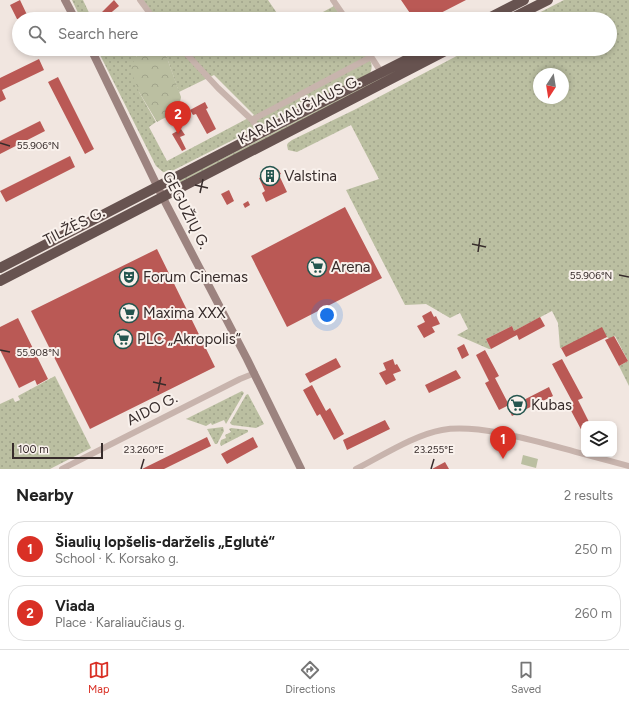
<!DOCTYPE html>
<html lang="en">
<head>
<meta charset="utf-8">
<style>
	:root { --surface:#fff; --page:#f2f2f2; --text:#222; --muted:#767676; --line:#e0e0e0; --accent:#d93025 }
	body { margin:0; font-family:Figtree,sans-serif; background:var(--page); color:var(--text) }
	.controls { position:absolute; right:12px; bottom:12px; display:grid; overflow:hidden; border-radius:8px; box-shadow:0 2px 6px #0003 }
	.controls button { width:36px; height:36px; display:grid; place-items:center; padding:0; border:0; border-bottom:1px solid var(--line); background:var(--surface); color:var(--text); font:20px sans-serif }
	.compass { position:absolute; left:533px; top:68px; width:36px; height:36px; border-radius:50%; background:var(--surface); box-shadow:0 2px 6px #0003; rotate:192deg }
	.scale { position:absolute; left:12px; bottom:10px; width:91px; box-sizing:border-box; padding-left:4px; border:2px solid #372c2b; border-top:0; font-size:11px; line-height:14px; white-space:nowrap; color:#372c2b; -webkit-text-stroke:3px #f9f1ec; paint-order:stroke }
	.you { position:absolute; left:327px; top:315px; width:14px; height:14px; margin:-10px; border:3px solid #fff; border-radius:50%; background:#1a73e8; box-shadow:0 0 0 6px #1a73e833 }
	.badge { display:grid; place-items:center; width:26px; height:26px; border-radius:50%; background:var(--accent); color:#fff; font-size:13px; font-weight:700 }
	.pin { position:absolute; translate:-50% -33px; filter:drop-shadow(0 1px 2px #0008) }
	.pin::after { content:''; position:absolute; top:21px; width:14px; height:12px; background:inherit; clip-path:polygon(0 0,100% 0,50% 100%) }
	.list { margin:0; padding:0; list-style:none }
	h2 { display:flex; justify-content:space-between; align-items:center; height:52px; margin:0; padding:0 16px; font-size:17px }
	h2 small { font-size:13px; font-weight:400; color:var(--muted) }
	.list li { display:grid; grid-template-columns:26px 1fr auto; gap:12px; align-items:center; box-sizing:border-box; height:56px; margin:0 8px 8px; padding:0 8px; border:1px solid var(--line); border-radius:16px }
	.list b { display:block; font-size:15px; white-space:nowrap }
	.list p { margin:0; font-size:13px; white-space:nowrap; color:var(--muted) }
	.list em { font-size:13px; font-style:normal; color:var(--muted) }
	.icon { flex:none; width:22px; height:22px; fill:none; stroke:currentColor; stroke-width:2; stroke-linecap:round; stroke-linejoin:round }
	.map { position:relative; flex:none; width:629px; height:469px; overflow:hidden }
	.search { position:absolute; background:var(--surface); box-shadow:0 2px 6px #0003; left:12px; right:12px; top:12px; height:44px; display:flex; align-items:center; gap:10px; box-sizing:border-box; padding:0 14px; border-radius:22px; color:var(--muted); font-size:15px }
	.sheet { height:180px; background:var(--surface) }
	nav { display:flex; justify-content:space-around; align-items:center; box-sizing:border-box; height:56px; border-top:1px solid var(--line); background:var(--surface); font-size:11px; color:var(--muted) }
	nav a { display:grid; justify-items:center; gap:2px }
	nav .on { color:var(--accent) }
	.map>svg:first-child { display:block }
	.grass { fill:url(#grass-dots); fill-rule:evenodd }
	.forest { fill:url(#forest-crowns) }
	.park { fill:#bbbfa1 }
	.building { fill:#ba5955 }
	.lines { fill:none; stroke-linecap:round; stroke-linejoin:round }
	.minor { stroke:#c8b4ad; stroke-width:6 }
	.secondary { stroke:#9c837f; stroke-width:8 }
	.trunk { stroke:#675350; stroke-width:10 }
	.ticks { fill:none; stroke:#372c2b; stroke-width:1.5 }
	.labels { text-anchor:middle; stroke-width:4; stroke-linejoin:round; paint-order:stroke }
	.street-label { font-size:15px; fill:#372c2b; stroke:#f9f1ec }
	.poi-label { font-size:15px; fill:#372c2b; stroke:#f9f1ec; text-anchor:start }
	.ticks-label { font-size:10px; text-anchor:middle; fill:#372c2b; stroke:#f9f1ec; stroke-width:4; stroke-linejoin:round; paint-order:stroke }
</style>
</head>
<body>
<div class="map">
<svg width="629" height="469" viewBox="0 0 629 469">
	<defs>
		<pattern id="grass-dots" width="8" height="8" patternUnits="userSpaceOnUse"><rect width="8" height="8" fill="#bbbfa1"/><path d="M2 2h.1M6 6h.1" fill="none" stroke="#a1a48b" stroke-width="1.8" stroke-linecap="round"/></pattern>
		<pattern id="forest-crowns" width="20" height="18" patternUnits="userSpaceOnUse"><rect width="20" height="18" fill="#bbbfa1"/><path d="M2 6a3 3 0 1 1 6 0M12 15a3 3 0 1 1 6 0" fill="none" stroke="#a1a48b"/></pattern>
	</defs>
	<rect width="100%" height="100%" fill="#f1e6e0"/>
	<path class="grass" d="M72,0H83L92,19H81Z
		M141,0H268L281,19H150L152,17Z
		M564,0H629V386L619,366L628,361L615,336L609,339L607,337L560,348L558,323L552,311L514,331L512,326L486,339L491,349H489L457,335L468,329L460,313L450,318L426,304L405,305L346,190L379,179L351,125L297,152L288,150L287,145L288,143L292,140L354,110L470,49H610V19H527ZM539,74H563V98H539Z
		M334,6L343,19H310Z
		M97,49H108L109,50L110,49H144L136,57L139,92L156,122L149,127L167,161L254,115L214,75L179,92L166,55L160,49H363C368,57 375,63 370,73L342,88L294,109L168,173L163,172L156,166Z
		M438,49H442L179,183L178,181Z
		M55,376L91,448L50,469H0V404L13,398L15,402L20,400L18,396Z
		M242,391L244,393L226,424L224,420L212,425L211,423L206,426L186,419Z
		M248,394L264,424L256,428L232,425L230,423L246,395Z
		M223,427L224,431L217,444H215L207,429Z
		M231,428L248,430V432L221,446L220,444L221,440L226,438L225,435L231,432L229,429Z"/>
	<path class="forest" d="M144,49L162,50L166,55L181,97C179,112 168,116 157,122L139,92L130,68L136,57Z"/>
	<path class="park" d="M523,455L538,459L536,468L521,464Z"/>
	<path class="building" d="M20,0L29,19H17L10,5Z
		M114,0L119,6L107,16L109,19H103L99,15Z
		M401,0H466L429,19H414Z
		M39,59L44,70L2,90L6,99L0,102V78Z
		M58,77L94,149L85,154L48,82Z
		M205,102L208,108L206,109L216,129L207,134L196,114L193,115L190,110Z
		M40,121L45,131L0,154V141Z
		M181,129L185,135L180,137L186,149L182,151L172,134Z
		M70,156L75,167L6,202L0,191Z
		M278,169L281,174L279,175L287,192L266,202L262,193L265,191L259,178Z
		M229,190L234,201L227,205L221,194Z
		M248,201L250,205L245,208L243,204Z
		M345,207L382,278L287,327L251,256Z
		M157,249L215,367L90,429L31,311Z
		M431,311L434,317L436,316L440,324L432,327L435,332L424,338L417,326L425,322L422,316Z
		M540,317L545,326L519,340L517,335L491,349L486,339L512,326L514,331Z
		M18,318L48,379L37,385L35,380L19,388L0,350V327Z
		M602,327L607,337L566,357L561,348Z
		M614,336L628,361L619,366L605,340Z
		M464,344L469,355L462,359L457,348Z
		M485,350L499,376L495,378L509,405L499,410L485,383L489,381L476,355Z
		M336,358L341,367L310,383L305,374Z
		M393,359L395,365L397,364L401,371L393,374L396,380L386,385L379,373L386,370L383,363Z
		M562,359L583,398L578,400L590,424H584V435L568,405L573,403L552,364Z
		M456,370L461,378L429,393L425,385Z
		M312,385L326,411L330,408L344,434L334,440L320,414L317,416L303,390Z
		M549,387L553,396L512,416L508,408Z
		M385,420L390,429L347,450L343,440Z
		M207,437L211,446L164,469H142Z
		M253,437L258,447L227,464L221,454Z
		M445,462L449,469H432Z"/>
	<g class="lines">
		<path class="minor" d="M140,0L154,19
			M333,0L346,19
			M182,49L218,88L252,120L261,133
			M366,49L383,75
			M252,120L371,57
			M584,454L629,466
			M62,469L240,379L255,373
			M356,469C382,456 414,435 442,430C481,423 545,444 584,454"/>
		<path class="secondary" d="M65,0L75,19
			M91,49L163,198L247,359L301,469"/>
		<path class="trunk" d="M487,19L524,0
			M510,19L548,0
			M0,268L261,133L428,49
			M0,281L449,49"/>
	</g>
	<path class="ticks" d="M0,143L10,146M195,185L208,188M200,193L203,179M472,244L486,247M478,252L480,238M619,275L629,277M0,350L10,352M153,382L166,385M158,391L161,377M141,469L144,459M431,469L434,459"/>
	<defs>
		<symbol id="building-ring" viewBox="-11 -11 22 22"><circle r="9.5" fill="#f9f1ec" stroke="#24554e" stroke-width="1.5"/><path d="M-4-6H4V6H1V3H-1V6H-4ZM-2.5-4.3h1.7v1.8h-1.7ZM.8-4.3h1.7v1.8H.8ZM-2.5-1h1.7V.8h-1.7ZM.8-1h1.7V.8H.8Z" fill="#24554e"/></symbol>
		<symbol id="supermarket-ring" viewBox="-11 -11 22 22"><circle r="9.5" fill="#f9f1ec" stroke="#24554e" stroke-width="1.5"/><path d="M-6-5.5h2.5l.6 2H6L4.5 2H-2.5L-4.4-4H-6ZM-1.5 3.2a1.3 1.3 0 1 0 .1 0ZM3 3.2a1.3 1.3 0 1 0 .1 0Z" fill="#24554e"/></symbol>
		<symbol id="theatre-ring" viewBox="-11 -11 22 22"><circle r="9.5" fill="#f9f1ec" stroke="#24554e" stroke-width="1.5"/><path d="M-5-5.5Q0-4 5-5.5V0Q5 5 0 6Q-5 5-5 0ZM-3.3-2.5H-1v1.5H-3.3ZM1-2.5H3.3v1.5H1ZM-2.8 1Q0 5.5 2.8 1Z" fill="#24554e"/></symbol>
	</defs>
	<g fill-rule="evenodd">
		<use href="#building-ring" x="259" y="165" width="22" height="22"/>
		<use href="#supermarket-ring" x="306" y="256" width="22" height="22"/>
		<use href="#theatre-ring" x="118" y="266" width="22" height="22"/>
		<use href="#supermarket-ring" x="118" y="302" width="22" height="22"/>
		<use href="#supermarket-ring" x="112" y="328" width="22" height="22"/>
		<use href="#supermarket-ring" x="506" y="394" width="22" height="22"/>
	</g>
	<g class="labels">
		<g class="street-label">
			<text transform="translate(299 110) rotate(-27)" y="5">KARALIAUČIAUS G.</text>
			<text transform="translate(186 210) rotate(63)" y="5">GEGUŽIŲ G.</text>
			<text transform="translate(74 226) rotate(-27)" y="5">TILŽĖS G.</text>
			<text transform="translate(152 409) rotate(-27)" y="5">AIDO G.</text>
		</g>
		<g class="poi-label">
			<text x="284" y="181">Valstina</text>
			<text x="331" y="272">Arena</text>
			<text x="143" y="282">Forum Cinemas</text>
			<text x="143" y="318">Maxima XXX</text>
			<text x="137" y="344">PLC „Akropolis“</text>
			<text x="531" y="410">Kubas</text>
		</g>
	</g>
	<g class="ticks-label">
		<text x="38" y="149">55.906°N</text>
		<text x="591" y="279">55.906°N</text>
		<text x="38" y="356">55.908°N</text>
		<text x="144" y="453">23.260°E</text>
		<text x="434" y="453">23.255°E</text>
	</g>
</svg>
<div class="controls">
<button><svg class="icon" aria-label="layers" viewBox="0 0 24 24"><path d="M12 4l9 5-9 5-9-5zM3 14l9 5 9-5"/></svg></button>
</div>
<svg class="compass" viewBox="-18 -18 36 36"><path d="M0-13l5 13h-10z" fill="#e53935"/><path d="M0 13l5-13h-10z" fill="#767676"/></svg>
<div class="scale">100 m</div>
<div class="you"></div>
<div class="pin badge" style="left:503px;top:459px">1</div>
<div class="pin badge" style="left:178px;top:134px">2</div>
<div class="search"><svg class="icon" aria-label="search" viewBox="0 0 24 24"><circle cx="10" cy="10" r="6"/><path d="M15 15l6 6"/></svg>Search here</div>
</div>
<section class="sheet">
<h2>Nearby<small>2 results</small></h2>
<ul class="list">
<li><span class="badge">1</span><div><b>Šiaulių lopšelis-darželis „Eglutė“</b><p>School · K. Korsako g.</p></div><em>250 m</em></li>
<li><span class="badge">2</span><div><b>Viada</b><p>Place · Karaliaučiaus g.</p></div><em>260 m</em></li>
</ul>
</section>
<nav>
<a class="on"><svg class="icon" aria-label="map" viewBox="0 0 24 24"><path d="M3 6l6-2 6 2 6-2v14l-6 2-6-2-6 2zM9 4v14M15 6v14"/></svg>Map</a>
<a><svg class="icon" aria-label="directions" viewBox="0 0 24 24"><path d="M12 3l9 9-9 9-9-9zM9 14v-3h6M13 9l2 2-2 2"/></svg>Directions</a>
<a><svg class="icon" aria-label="saved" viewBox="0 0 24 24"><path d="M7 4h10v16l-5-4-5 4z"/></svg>Saved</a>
</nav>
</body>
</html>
